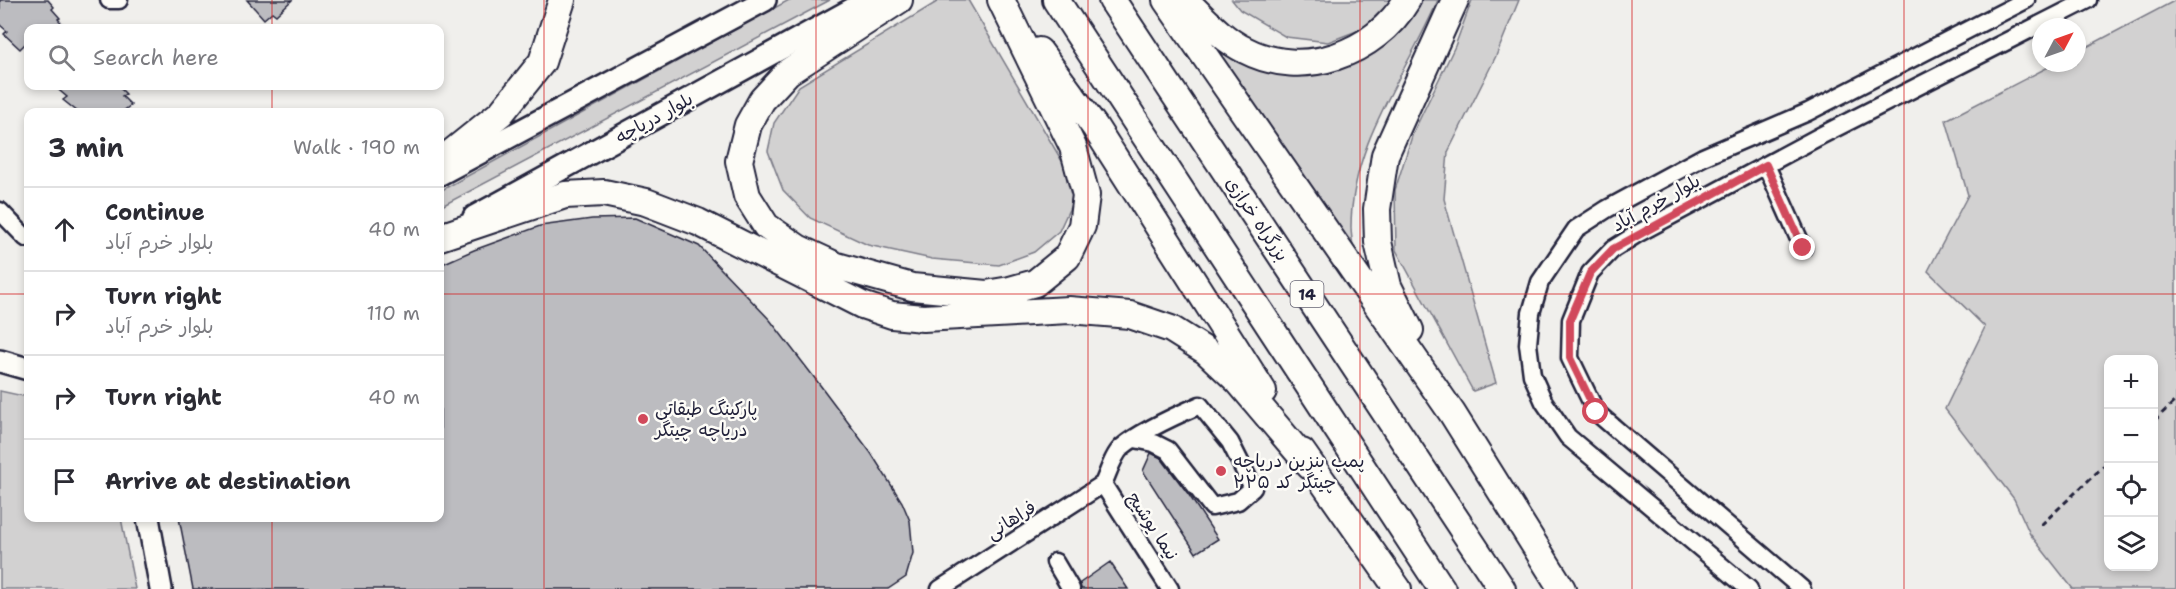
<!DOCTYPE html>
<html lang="en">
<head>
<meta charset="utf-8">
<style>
	:root { --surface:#fff; --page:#f7f7f7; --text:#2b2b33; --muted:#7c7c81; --line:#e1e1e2 }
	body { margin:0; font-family:"Shantell Sans","Playpen Sans Arabic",sans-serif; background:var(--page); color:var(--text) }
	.controls { position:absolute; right:18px; bottom:18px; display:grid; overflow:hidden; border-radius:12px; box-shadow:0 3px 9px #0003 }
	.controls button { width:54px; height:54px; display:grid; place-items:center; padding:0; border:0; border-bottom:2px solid var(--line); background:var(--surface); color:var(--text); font:30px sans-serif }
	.compass { position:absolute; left:2032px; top:18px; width:54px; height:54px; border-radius:50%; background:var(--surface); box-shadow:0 3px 9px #0003; rotate:49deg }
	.stop { position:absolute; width:18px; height:18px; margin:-14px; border:4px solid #d1495b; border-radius:50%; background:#fff }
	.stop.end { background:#d1495b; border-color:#fff; box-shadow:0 2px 6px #0008 }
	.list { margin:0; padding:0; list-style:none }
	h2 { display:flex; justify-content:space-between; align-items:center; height:78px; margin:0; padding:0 24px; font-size:26px }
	h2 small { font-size:20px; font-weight:400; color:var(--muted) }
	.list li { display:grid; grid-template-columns:39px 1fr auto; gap:18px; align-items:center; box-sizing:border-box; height:84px; padding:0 24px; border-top:2px solid var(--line) }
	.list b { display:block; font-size:22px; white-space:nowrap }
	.list p { margin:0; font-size:20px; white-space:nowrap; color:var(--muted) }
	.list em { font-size:20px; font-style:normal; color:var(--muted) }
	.icon { flex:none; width:33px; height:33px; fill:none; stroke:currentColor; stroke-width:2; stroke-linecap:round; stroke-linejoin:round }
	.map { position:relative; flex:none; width:2176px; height:589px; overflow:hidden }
	.search { position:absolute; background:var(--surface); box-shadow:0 3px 9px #0003; left:24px; top:24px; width:420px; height:66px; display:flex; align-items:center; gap:15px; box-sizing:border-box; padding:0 21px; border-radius:12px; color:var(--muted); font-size:22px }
	.panel { position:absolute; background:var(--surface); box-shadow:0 3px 9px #0003; left:24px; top:108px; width:420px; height:414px; border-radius:12px }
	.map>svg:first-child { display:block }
	.green { fill:#d2d1d1; stroke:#7a7a86; stroke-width:1.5; fill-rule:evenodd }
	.building { fill:#bcbcc0; stroke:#22223b; stroke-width:1.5 }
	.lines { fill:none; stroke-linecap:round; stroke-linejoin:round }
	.minor-casing { stroke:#22223b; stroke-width:21 }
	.major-casing { stroke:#22223b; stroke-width:26 }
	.highway-casing { stroke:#22223b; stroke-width:30 }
	.path { stroke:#22223b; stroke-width:3; stroke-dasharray:6 4.5; stroke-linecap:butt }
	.minor { stroke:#fdfcf7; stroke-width:16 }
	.major { stroke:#fdfcf7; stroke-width:21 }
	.highway { stroke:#fdfcf7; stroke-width:26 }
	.route { stroke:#d1495b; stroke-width:8 }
	.grid { fill:none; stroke:#d62828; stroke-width:1.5; stroke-opacity:0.55 }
	.poi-dot { fill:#d1495b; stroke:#fdfcf7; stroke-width:2 }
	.labels { text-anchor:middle; stroke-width:5; stroke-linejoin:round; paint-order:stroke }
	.shield { fill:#fdfcf7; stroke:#646373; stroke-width:1.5 }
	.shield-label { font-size:16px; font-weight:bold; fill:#22223b }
	.street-label { font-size:18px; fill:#22223b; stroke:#fdfcf7 }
	.poi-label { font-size:18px; fill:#22223b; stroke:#fdfcf7; text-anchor:start }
</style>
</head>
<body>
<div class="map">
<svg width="2176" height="589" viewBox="0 0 2176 589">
	<rect width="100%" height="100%" fill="#f0efec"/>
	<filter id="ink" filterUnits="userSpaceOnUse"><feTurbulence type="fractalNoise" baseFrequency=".0167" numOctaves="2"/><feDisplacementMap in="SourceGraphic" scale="12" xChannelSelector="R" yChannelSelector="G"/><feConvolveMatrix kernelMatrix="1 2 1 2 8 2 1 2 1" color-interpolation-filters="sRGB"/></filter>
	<g filter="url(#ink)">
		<path class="green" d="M789,0H830L440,207V191Z
			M940,0H968L1073,180L1071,205L1059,231L1034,252L999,265L932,259L868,245L810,218L783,190L768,151L774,123L799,86Z
			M1232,0H1392L1362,29L1328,42L1286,37L1240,10Z
			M1422,0H1438C1406,75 1351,142 1351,227C1351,242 1356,258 1358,273L1177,2L1252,62L1393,36L1412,18Z
			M1472,0H1519L1496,56L1448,152L1444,199L1496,383L1473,391L1396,250L1395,190L1413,133L1455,46Z
			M2176,0V589H2073L2030,534L2014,499L1945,409L1985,327L1928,271L1968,195L1946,120L2056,63H2077V52ZM2108,360H2154V566H2108Z
			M0,391L28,397V518H121L135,589H0Z"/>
		<path class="building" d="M0,0H48L54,7L52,9L60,18L58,19L66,28H28V41L20,49L4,34L7,31L0,25Z
			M247,0H292L276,15L272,12L264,19Z
			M54,86H118L126,94L122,96L131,105L122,112H78L63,100L67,97Z
			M635,218L699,246L770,320L820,385L871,453L902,502L910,521L913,553L906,577L888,589H193L179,518H440V265L474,250L540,226L592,219Z
			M1151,453L1161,458L1189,495L1218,539L1196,553L1143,471Z
			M1110,562L1128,589H1081L1080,583Z"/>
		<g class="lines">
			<defs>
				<path id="minor" d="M109,0H119
					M1766,165L1803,248
					M0,211L26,238
					M1103,484C1108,474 1113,455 1122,447C1141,431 1177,415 1200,405L1230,442L1253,488L1238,501L1212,507L1168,450L1154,443L1135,439
					M1103,484L1170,589
					M1055,562L1071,589
					M940,589L1103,484
					M1749,589L1568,437L1544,402L1532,375L1528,344L1531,313L1540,282L1576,229L1607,209L1703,157L1808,112L2026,0
					M1802,589L1596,412L1570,358L1571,320L1590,273L1613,249L1637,234L1822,135L2088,0"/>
				<path id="major" d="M440,174L765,0
					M474,217L869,0
					M0,361L28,369
					M148,518L161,589"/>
				<path id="highway" d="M899,0L788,72L762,100L748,125L739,161L747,196L766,226L798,248L837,266L912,287L986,294L1010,290L1035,283L1067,257L1082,226L1086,195L1073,147L1001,0
					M1056,0L1442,589
					M1112,0L1502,589
					M1166,0L1452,413L1562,589
					M1185,0C1204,18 1222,39 1245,50C1303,80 1375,54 1407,0
					M1039,51L1095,127L1263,391
					M440,162L501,113L542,62L562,0
					M440,237L565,195L604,193L646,202L698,222L862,305L892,315L923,318L1069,310L1130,315L1171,329L1206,351L1239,382L1310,466
					M1410,330L1388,286L1378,242L1377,209L1385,155L1455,0
					M1302,452L1398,589"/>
			</defs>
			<use href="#minor" class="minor-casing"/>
			<use href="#major" class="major-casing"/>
			<use href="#highway" class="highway-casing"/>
			<path class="path" d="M2154,421L2176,400
				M2041,525L2108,462"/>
			<use href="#minor" class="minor"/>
			<use href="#major" class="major"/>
			<use href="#highway" class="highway"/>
		</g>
	</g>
	<g class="lines" filter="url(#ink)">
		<path class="route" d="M1596,412L1570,358V320L1590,273L1613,249L1766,165L1803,248"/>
	</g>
	<path class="grid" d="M272,0V28M544,0V589M816,0V589M1088,0V589M1360,0V589M1632,0V589M1904,0V589M272,86V112M0,294H28M440,294H2176M272,518V589"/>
	<g class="poi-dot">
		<circle cx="643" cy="419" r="6"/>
		<circle cx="1221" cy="471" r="6"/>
	</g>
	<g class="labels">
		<rect class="shield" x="1290.5" y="281" width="33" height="26" rx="4.5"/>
		<g class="shield-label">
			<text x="1307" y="300">14</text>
		</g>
		<g class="street-label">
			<text transform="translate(654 118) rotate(-29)" y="6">بلوار دریاچه</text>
			<text transform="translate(1656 203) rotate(-29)" y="6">بلوار خرم آباد</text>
			<text transform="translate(1257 219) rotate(56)" y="6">بزرگراه خرازی</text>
			<text transform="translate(1011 520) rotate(-33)" y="6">فراهانی</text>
			<text transform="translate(1153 526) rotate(57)" y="6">نیما یوشیج</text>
		</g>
		<g class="poi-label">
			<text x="655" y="415">پارکینگ طبقاتی<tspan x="655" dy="21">دریاچه چیتگر</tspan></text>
			<text x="1233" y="467">پمپ بنزین دریاچه<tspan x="1233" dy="21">چیتگر کد ۲۲۵</tspan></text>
		</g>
	</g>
</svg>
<div class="controls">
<button>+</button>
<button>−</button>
<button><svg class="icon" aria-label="locate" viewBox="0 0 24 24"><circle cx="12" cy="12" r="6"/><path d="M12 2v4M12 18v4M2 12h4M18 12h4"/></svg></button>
<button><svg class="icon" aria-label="layers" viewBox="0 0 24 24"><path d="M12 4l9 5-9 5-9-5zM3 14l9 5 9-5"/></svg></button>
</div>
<svg class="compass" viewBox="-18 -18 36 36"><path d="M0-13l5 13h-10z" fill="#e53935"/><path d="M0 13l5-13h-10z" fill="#7c7c81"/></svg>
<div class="stop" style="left:1596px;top:412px"></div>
<div class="stop end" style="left:1803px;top:248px"></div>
<div class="search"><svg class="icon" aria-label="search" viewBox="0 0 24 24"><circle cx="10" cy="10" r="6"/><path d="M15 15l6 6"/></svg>Search here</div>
<section class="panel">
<h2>3 min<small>Walk · 190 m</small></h2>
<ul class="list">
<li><svg class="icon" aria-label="ahead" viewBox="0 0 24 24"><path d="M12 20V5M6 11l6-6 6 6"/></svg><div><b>Continue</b><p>بلوار خرم آباد</p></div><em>40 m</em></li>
<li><svg class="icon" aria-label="right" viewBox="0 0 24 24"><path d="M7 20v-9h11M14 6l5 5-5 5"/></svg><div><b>Turn right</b><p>بلوار خرم آباد</p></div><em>110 m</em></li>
<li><svg class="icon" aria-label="right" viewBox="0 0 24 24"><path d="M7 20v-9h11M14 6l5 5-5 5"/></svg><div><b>Turn right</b></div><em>40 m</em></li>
<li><svg class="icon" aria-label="arrive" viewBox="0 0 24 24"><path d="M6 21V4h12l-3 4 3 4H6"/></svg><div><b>Arrive at destination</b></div></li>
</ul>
</section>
</div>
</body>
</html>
